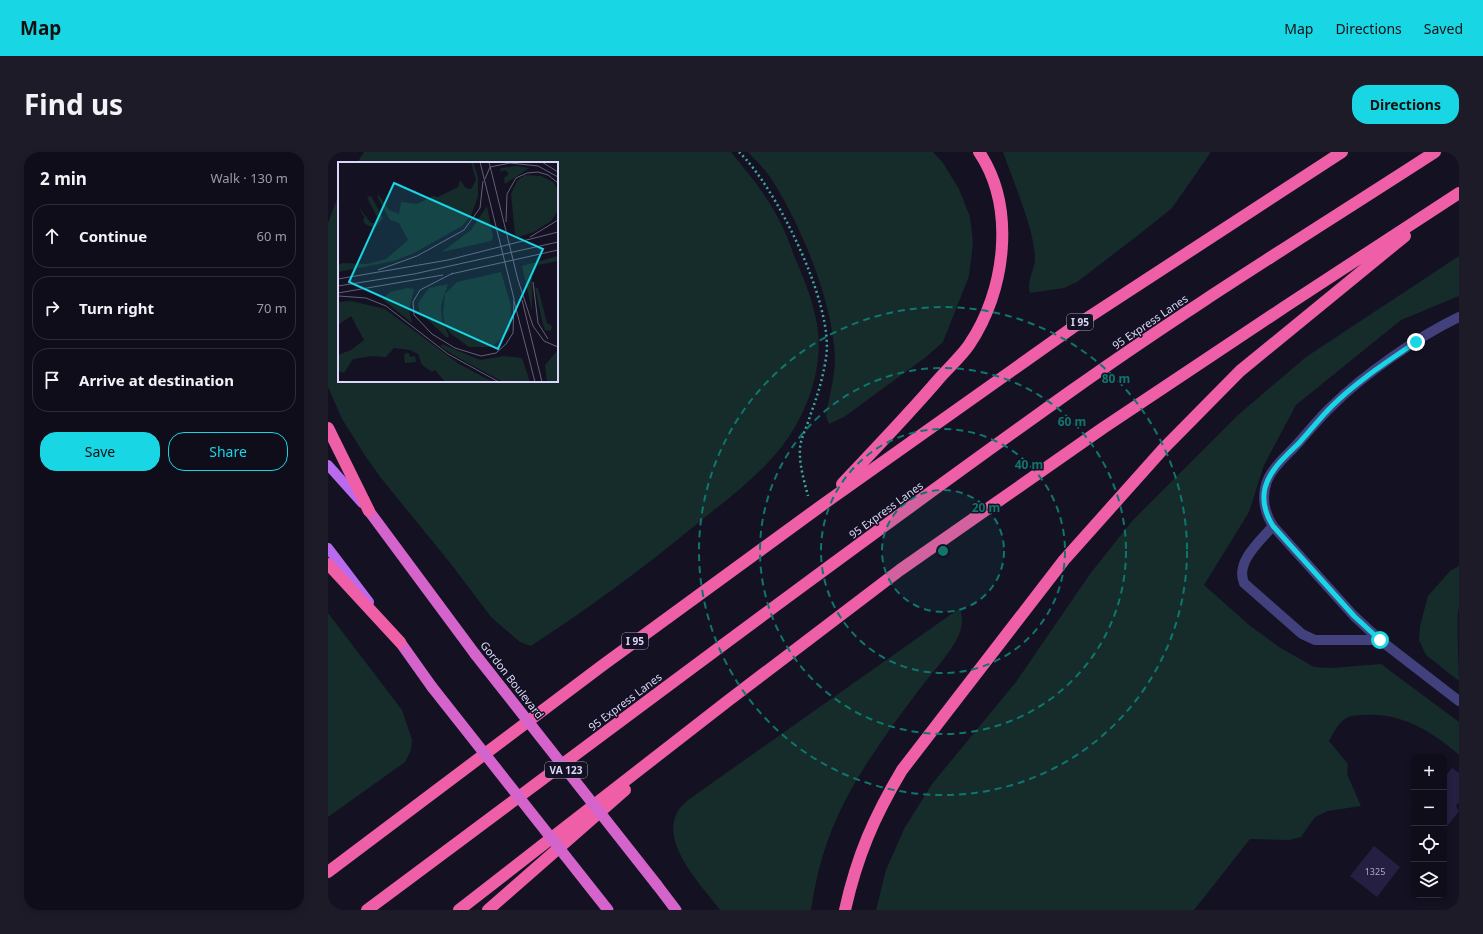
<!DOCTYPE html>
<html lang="en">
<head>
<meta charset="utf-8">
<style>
	:root { --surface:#0f0d1a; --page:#1d1b27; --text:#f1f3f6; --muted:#9b9ca2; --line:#2f2d39; --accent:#19d6e5 }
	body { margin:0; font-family:"Noto Sans",sans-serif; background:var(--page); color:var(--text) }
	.controls { position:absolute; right:12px; bottom:12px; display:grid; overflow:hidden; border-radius:8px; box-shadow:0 2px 6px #0003 }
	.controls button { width:36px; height:36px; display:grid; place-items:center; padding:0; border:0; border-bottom:1px solid var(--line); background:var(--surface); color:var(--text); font:20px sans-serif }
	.stop { position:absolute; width:12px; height:12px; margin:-9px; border:3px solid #19d6e5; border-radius:50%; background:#fff }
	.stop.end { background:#19d6e5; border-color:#fff; box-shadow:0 1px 4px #0008 }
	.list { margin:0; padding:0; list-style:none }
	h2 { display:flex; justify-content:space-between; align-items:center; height:52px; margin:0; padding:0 16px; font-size:17px }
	h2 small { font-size:13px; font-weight:400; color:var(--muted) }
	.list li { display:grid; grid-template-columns:26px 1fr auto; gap:12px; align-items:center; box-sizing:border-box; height:64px; margin:0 8px 8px; padding:0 8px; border:1px solid var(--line); border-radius:16px }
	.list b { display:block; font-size:15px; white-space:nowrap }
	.list em { font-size:13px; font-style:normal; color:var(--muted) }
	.actions { display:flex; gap:8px; padding:12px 16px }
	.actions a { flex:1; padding:9px 0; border:1px solid var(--accent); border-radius:16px; text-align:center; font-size:14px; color:var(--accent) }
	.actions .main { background:var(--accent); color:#111 }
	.icon { flex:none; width:22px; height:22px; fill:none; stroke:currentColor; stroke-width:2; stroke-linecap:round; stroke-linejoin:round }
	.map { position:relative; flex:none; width:1131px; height:758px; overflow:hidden; border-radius:16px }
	header { display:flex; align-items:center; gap:24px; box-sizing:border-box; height:56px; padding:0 20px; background:var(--accent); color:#111 }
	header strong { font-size:19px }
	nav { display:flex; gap:22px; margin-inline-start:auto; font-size:14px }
	.intro { display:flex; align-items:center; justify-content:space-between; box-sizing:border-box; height:96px; padding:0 24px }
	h1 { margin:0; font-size:28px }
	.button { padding:10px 18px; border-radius:16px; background:var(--accent); color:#111; font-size:14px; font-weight:700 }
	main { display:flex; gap:24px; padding:0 24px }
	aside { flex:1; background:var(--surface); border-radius:16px; box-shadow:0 2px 6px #0003 }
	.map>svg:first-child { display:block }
	.green { fill:#152c2b }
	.building { fill:#251f42 }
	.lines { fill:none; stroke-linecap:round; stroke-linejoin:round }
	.path { stroke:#3caaa1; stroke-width:2.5; stroke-dasharray:2 3; stroke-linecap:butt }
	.service { stroke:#42417d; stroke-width:10 }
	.minor { stroke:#42417d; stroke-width:10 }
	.primary { stroke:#ba6aef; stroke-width:10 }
	.trunk { stroke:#d464cb; stroke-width:11 }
	.motorway { stroke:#ee5fa7; stroke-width:12 }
	.trunk-bridge { stroke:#d464cb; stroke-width:11 }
	.route { stroke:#19d6e5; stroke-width:5 }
	.ring { fill:none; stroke:#0f766e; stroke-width:2; stroke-dasharray:7 5 }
	.labels { text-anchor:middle; stroke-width:3; stroke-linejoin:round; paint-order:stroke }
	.number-label { font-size:9px; fill:#ada9cd }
	.shield { fill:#141123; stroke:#9f9cba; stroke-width:1 }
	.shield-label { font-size:10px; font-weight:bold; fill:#dad7fb }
	.street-label { font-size:11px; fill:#dad7fb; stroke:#141123 }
	.inset-road { fill:none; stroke:#636079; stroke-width:1 }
	.view { fill:#19d6e5; fill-opacity:0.15; stroke:#19d6e5; stroke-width:2 }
	.inset-edge { fill:none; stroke:#dad7fb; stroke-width:2 }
	.centre { fill:#0f766e; stroke:#141123; stroke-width:2 }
	.ring-label { font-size:12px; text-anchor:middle; font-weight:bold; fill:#0f766e; stroke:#141123; stroke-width:3; stroke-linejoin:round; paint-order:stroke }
</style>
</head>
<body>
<header>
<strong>Map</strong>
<nav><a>Map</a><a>Directions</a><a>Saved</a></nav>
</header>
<div class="intro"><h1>Find us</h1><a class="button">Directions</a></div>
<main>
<aside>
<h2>2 min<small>Walk · 130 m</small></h2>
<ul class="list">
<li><svg class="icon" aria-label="ahead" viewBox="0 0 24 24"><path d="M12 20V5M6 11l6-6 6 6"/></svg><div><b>Continue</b></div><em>60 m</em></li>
<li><svg class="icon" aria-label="right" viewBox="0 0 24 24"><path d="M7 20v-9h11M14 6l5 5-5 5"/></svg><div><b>Turn right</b></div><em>70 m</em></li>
<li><svg class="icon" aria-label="arrive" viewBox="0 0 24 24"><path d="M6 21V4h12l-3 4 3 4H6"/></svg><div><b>Arrive at destination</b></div></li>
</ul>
<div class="actions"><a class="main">Save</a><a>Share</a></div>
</aside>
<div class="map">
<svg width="1131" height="758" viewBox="0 0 1131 758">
	<rect width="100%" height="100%" fill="#141123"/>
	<path class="green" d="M36,0H403C420,21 438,42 450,66C458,80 463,96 469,111C478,131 485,151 489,172C497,219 476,270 446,304C424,329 396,350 370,371C317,415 261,456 203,494L192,490L163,465L123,412L53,326L38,305L14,267L0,235V71L11,42V229H229V11H29Z
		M420,0H605L615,11L631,37L642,65L645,91L641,124L615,190L598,205L516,265L501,272L498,264C501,245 507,225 507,206C505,150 473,72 442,25C436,16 427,8 420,0Z
		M675,0H883L844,56L813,81L749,130L736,136L702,141C698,129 707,118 707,106C707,79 684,26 675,0Z
		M1131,104V144L1073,168L968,253L936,313L921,360L876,433L921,473L951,495L986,515L1004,516L1053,512L1131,570V603C1105,580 1074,561 1038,563C1033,563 1027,563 1023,564C1012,567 1006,580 1001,589L1020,612L1019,622L1033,654L1000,659L987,665L973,685L961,688L922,687L866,758H548L558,718L576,677L604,632L688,530L762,422L804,369L910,263L978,205Z
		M1131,414V456C1128,462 1131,517 1131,529L1098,503L1091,488L1092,474L1100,444L1122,419Z
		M632,456C634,465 635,471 632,480C625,499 602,523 590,539C563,575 536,612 516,651C499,684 488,721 483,758H392C374,734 331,691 350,659C352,655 357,651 360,648Z
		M0,461L74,558L84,588L83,598L77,610L0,665Z"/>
	<path class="building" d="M1124,616L1131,621V650L1128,654L1131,659L1116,678V626Z
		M1086,647V656L1082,652Z
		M1046,694L1072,715L1049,745L1022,724Z"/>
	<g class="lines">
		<path class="path" d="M411,0C448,35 507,154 498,206C495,226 489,245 482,264C479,275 473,285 472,296C471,313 476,328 480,344"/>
		<path class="service" d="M945,374C932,389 907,410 916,431L974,482L987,488H1052
			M1052,488L1026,464L945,374C936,360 933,343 940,327C946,313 961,302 971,290C982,278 992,265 1004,254C1035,223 1091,184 1131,165"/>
		<path class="minor" d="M1052,488L1131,549"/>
		<path class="primary" d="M0,313L34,351
			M0,396L41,450"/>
		<path class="trunk" d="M41,359L147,502
			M72,490L104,535
			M329,733L348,758"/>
		<path class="motorway" d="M0,276L41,359
			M514,332C546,298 578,265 609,229C619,217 632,206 641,193C678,139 688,55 651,0
			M0,412L72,490
			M0,720L275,513L497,351L744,176L1014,0
			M39,758C273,584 506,408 743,239C861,155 985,79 1107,0
			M131,758L401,548L572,418L775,276L958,154L1131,41
			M160,758L297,638
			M517,758C529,704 546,665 574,618L736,408L836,296L912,219L1077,84"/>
		<path class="trunk-bridge" d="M147,502L329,733
			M104,535L280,758"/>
	</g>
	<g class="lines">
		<path class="route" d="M1052,488L1026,464L945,374C938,363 934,349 937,336C942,317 958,304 971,291C982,279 992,266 1004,254C1029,229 1059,210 1088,190"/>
	</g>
	<circle cx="615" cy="399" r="61" fill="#0f766e" fill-opacity=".12"/>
	<g class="ring">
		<circle cx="615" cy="399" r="61"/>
		<circle cx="615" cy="399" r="122"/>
		<circle cx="615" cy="399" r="183"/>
		<circle cx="615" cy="399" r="244"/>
	</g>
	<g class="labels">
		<g class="number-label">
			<text x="1047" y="723">1325</text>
		</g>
		<g class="shield">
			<rect x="739" y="162" width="26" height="16" rx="3"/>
			<rect x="294" y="481" width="26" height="16" rx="3"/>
			<rect x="217" y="610" width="42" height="16" rx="3"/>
		</g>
		<g class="shield-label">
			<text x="752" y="174">I 95</text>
			<text x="307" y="493">I 95</text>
			<text x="238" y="622">VA 123</text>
		</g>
		<g class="street-label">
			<text transform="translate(822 170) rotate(-34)" y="4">95 Express Lanes</text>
			<text transform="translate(558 358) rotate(-36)" y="4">95 Express Lanes</text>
			<text transform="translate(184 528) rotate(52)" y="4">Gordon Boulevard</text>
			<text transform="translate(297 550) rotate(-37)" y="4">95 Express Lanes</text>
		</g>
	</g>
	<g transform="translate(10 10)">
		<rect width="220" height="220" fill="#141123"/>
		<path d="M133,0H135L140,15V34L133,54L124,64L76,91L56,99L0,110V103L5,101L29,102L48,97L70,78L61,61L52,58L40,36V32L51,48L61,52L63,40L79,42L95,34L100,35L120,25L122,18L128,26L133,27L138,18ZM179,4L191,6L167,22L166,16L171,12L167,8L162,10L163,6ZM187,13L203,14L215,20L220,28V48L213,59L196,70L180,75L177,72L173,32L179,19ZM33,34L45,56L37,66L27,62L25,57L27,56L19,43L33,61H37L39,55L29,35ZM149,44L155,75L153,79L104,90L133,68ZM220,94V99L200,103L194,112V149L184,104ZM163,110L173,144L172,168L154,185H131L112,171L107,164L105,152L107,132L119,120ZM110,122L103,143L104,158L111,174L109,176L88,156L82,154L80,141L91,126ZM197,125L200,126L209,161L214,164L213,169L207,168L205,163ZM69,126L76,127L71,148L74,161L44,137L52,130ZM13,139L47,147L121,202L155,220H107L97,208L94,210L84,203L80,192L72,188L56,186L48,195L34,194L15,197L6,211L0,209V193L13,188L26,178L13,154L0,163V140ZM104,182L142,198L166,194L184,196L192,220H165L119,195L103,185ZM220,188V220H209L207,203ZM71,191L72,195L77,194L78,200L67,201L66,192Z" fill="#152c2b"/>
		<path class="inset-road" d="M151,0L180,118L195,164L206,179L220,185M204,0L220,10M147,17L152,5L172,1L200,4L220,15M168,60L169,32L178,16L189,11L200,10L210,13L220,21M192,75L220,58M40,108L79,94L126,68L142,46L145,19M115,111L82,128L75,140L76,153L94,172L117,186L143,194L158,191L168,182L175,171L176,137L142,0M113,112L220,88M0,117L110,98L220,70M195,120L200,161L210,177M0,124L76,112L220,80M0,131L105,113M1,134L28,136L48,144L110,192L161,220M184,138L204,220M176,139L197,220"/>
		<path class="view" d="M56,21L205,87L160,187L11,120Z"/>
		<rect width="220" height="220" class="inset-edge"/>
	</g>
	<circle cx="615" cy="399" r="6" class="centre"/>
	<g class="ring-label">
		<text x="788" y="231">80 m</text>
		<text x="744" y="274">60 m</text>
		<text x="701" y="317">40 m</text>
		<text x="658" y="360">20 m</text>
	</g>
</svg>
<div class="controls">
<button>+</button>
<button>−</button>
<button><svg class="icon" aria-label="locate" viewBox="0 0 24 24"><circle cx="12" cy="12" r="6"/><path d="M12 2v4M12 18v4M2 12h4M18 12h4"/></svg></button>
<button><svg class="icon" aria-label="layers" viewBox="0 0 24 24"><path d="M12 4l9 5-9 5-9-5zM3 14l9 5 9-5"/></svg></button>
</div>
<div class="stop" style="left:1052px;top:488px"></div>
<div class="stop end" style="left:1088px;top:190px"></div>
</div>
</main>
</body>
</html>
